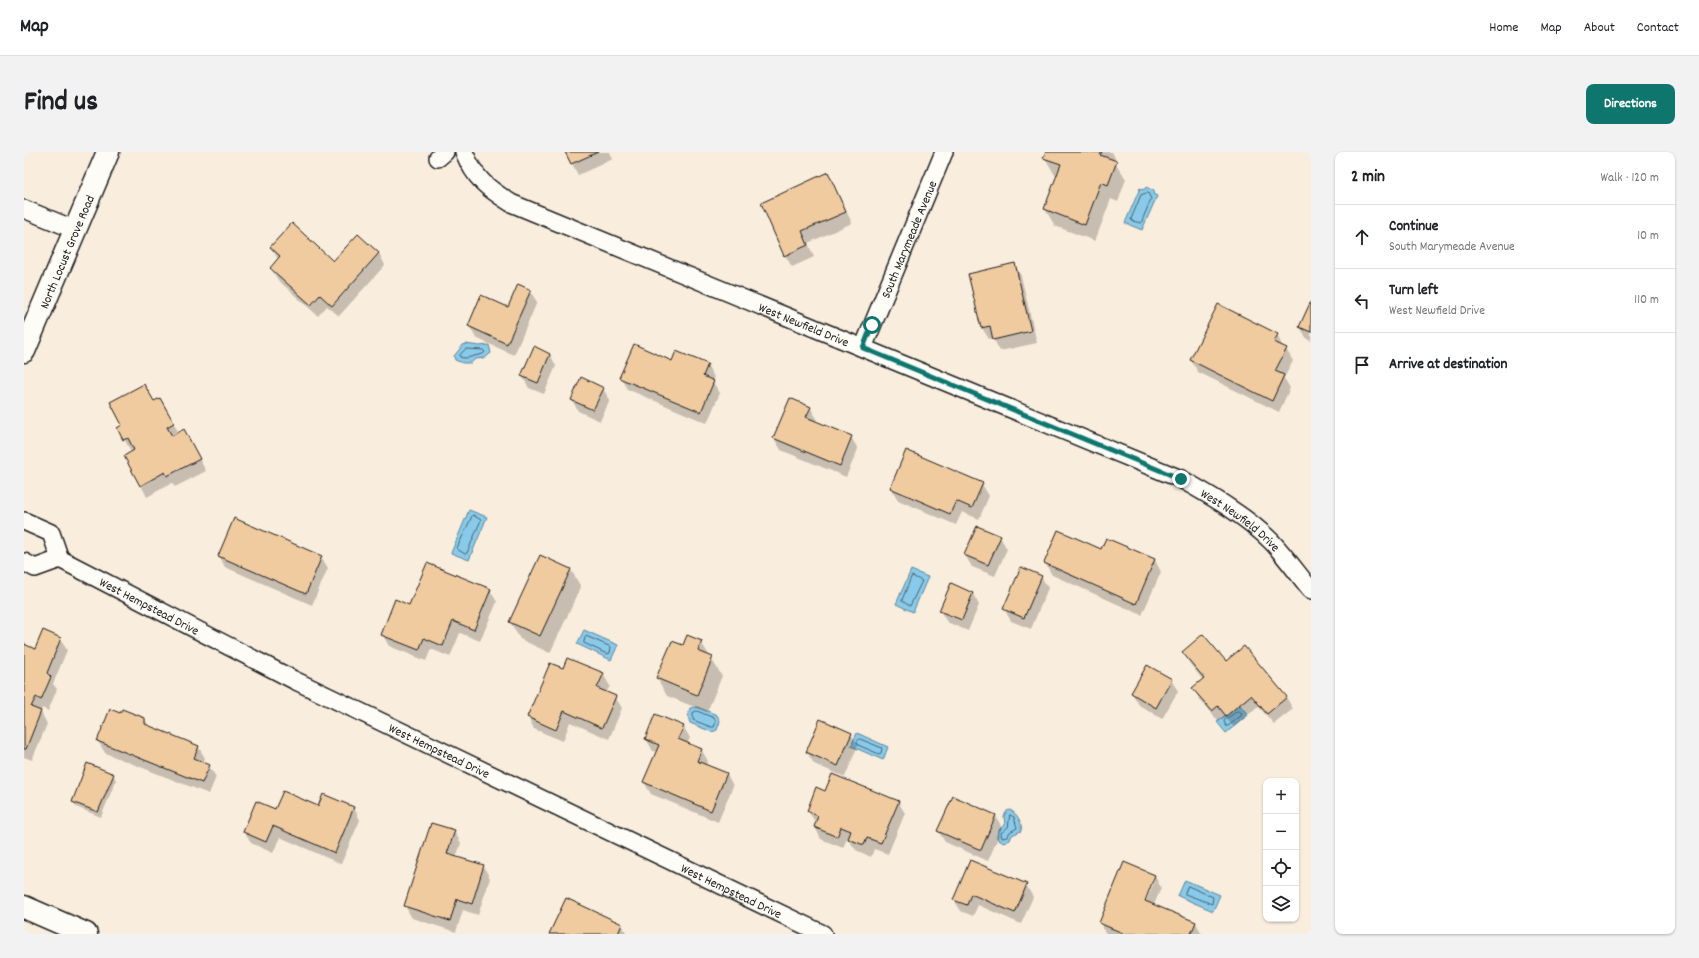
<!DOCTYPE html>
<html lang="en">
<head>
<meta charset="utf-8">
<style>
	:root { --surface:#fff; --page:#f2f2f2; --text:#202124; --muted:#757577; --line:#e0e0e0; --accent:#0f766e }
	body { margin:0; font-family:Dekko,sans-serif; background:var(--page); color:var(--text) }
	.controls { position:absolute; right:12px; bottom:12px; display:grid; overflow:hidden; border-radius:8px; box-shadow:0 1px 3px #0004 }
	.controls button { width:36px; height:36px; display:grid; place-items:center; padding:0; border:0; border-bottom:1px solid var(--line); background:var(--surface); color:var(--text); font:20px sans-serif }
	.stop { position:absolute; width:12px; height:12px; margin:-9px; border:3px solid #0f766e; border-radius:50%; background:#fff }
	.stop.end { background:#0f766e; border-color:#fff; box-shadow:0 1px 4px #0008 }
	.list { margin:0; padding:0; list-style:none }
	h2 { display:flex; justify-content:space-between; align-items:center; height:52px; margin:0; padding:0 16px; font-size:17px }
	h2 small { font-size:13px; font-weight:400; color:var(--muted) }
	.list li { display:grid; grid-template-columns:26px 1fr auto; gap:12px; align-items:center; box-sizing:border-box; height:64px; padding:0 16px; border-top:1px solid var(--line) }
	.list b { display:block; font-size:15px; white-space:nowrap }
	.list p { margin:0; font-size:13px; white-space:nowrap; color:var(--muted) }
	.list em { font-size:13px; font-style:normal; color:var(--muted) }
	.icon { flex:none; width:22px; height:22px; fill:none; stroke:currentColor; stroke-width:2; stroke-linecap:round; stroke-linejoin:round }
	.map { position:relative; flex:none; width:1287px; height:782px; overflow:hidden; border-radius:8px }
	header { display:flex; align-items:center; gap:24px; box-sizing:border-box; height:56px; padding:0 20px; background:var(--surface); border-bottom:1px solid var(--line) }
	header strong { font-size:19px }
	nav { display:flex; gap:22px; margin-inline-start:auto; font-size:14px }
	.intro { display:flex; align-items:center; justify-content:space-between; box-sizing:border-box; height:96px; padding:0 24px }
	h1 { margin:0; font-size:28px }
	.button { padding:10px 18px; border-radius:8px; background:var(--accent); color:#fff; font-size:14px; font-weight:700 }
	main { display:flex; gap:24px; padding:0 24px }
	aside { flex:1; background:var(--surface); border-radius:8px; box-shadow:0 1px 3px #0004 }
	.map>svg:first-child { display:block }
	.water { fill:#89caea; stroke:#5d8498 }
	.shadow { fill:#0003; fill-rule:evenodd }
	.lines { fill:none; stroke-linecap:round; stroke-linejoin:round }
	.shore { stroke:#48626e; stroke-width:1 }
	.building { fill:#f0cba0; stroke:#1c1c1c }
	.street-casing { stroke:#1c1c1c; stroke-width:20 }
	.secondary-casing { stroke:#1c1c1c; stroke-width:25 }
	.primary-casing { stroke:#1c1c1c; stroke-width:25 }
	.street { stroke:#fdfcf7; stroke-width:17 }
	.secondary { stroke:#fdfcf7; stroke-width:22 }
	.primary { stroke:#fdfcf7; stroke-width:22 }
	.route { stroke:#0f766e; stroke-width:5 }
	.labels { text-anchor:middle; stroke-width:3; stroke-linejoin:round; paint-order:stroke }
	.street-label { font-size:13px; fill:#1c1c1c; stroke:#fdfcf7 }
</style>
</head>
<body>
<header>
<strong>Map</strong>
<nav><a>Home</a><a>Map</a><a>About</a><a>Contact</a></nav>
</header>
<div class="intro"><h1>Find us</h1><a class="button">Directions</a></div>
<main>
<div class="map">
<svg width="1287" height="782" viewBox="0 0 1287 782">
	<rect width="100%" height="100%" fill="#f9eddd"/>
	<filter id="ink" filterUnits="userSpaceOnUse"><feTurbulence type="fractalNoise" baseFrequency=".025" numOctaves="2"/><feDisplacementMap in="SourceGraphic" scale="8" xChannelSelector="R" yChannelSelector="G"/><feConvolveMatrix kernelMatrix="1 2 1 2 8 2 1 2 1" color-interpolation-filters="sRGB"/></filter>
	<g filter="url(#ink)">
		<path class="water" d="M1122,35L1130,39L1129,42L1133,44L1118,78L1101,71L1116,36L1120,38Z
			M442,192L455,194L465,193L467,201L461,206L451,207L447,211H439L431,208L430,204L439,193Z
			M445,358L463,365L445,408L427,401Z
			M887,418L904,425L889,460L872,452Z
			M560,478L594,493L587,508L553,492Z
			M1215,552L1224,563L1202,581L1193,570Z
			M673,555L693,563L696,569L693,578L688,580L666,571L664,564L666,556Z
			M833,581L864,595L859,608L827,594Z
			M986,658C993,661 999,672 997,679L988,683L986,688L981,690L976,689L973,686C973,679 975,677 981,673L980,664L983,659Z
			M1161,728L1196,743L1189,759L1154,744Z"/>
		<path class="shadow" d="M542,0H586L589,7L554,23Z
			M1023,0H1088L1091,6L1090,9L1102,27L1094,50L1087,47L1071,89L1031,74L1021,57L1033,24L1031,23L1021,6Z
			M804,21L828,71L784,91L790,105L768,115L761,103Z
			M334,83L355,101L361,113L315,164L303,154L294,164L254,128L247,116L254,107L247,95L310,110Z
			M991,112L997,124L1013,191L976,199L969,186L965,187L958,176Z
			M506,139L513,150L490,203L452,186L445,174L484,156Z
			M1287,152V189L1283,187L1276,175Z
			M1253,182L1259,196L1262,197L1269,209L1260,226L1266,236L1255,260L1174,220L1167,208Z
			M526,202L532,214L520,242L505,236L498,224Z
			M649,210L683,213L690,225L688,229L696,241L683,271L603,237L597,226Z
			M579,237L586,248L576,269L554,259L548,248Z
			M136,247L155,281L166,290L182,319L151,335L148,331L123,345L117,333L108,301L94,276Z
			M786,255L793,267L791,270L827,285L834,297L822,325L757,298L750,286Z
			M958,332L965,344L955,367L938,360L932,373L874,348L867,336Z
			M976,385L983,397L971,424L948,415L941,403Z
			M1077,398L1131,408L1137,420L1118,463L1028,423L1021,411Z
			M195,404L297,405L304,416L288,453L201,415Z
			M547,418L557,435L526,501L496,487L486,470Z
			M1017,425L1024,436L1007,477L987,469L980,457Z
			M927,433L949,442L955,453L944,479L923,470L916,459Z
			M466,438L473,450L456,489L436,481L426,505L407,497L402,509L365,494L358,482L385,454Z
			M36,487L43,498L29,532L33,537L24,559L18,556L17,560L23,572L8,608L0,605V488L4,495L12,498Z
			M677,490L698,524L683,560L643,544L633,526L659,495Z
			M1159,500L1202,510L1262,545L1269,557L1250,572L1234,554L1210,575L1201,565L1195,570L1176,548L1169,536L1179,528L1166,512Z
			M540,518L579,522L586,534L582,541L591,545L598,556L585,587L546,570L539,589L510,577L504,565Z
			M1147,528L1154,539L1138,567L1115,553L1108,541Z
			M97,562L121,567L125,575L174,594L181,606L179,611L185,614L192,625L185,642L81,601L74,589Z
			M659,574L666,586L663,592L677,597L684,609L682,614L703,622L709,634L694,670L627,642L620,630L633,600L629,599L622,587Z
			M827,582L834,593L821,625L790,612L783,600Z
			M89,622L92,628L77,665L52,655L49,649Z
			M801,640L874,650L881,661L864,702L850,697L847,705L832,698L823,686L819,696L797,687L791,675L792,671L784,659Z
			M300,643L330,656L336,668L317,712L256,685L249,701L227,691L220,680L251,658L294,655Z
			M929,646L972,664L978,676L964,709L921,690L914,679Z
			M430,679L437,691L432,706L459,714L466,726L454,763L439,758L432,780L388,766L381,754Z
			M946,709L1002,733L1009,745L997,772L954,753L949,764L937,759L930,748Z
			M1101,712L1131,724L1137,736L1130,753L1172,771L1178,782H1082L1076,771ZM1127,730H1130L1120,754L1118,753Z
			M542,747L598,773L603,782H526Z"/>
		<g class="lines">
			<path class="shore" d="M1124,41L1127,47L1117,71L1108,69L1107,67L1117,43Z
				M442,197L459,198L461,200L459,202C452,203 441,208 436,205V203Z
				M449,363L457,368L443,401L441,402L433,397Z
				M888,424L898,429L886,454L878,449Z
				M562,484L587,495L586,501L583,502L560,491Z
				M673,559L690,566L692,570L690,575H687L669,568V561Z
				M1214,559L1218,561L1217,564L1204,574H1202L1200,569Z
				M836,587L858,596L857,601L855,602L834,593L833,590Z
				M986,663L990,665L993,676L986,680L983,685L978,686L977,681L984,675Z
				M1164,734L1189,745L1188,752L1161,742Z"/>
		</g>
		<path class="building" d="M541,0H574L547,12Z
			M1022,0H1078L1076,3L1093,9L1084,33L1077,30L1061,73L1020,57L1037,12L1019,6Z
			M804,20L822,60L778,79L784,93L760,104L737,51Z
			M268,71L309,109L334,82L355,101L308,154L296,143L287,153L246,116L256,104L246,95Z
			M991,111L1007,179L969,188L966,174L957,176L944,122Z
			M494,132L507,138L483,192L444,174L457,143L484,155Z
			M1287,149V180L1275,175Z
			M1194,152L1254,182L1250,190L1263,196L1251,219L1260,223L1248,249L1166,208Z
			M610,192L648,209L652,199L684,212L679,224L690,229L677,260L595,226Z
			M510,194L526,202L514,231L497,224Z
			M557,225L580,236L569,258L547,248Z
			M120,232L130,249L136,246L150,271L143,275L148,284L160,277L176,307L143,324L141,320L116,334L100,304L110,298L104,286L99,288L93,276L98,273L86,250Z
			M766,246L787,255L782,265L828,284L816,314L749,286Z
			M882,298L959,331L948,356L932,349L926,362L866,336Z
			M210,366L298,404L282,442L194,404Z
			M953,374L977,384L964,413L940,403Z
			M1034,378L1077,397L1082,386L1131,407L1112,452L1020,411Z
			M516,403L547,417L516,484L485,470Z
			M403,411L467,437L450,478L429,469L419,494L400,486L395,498L357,483L371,447L385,453Z
			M997,415L1018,424L1000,466L979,457Z
			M927,431L949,441L938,468L915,459Z
			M19,478L37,486L23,521L27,525L17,548L12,545L7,555L17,559L2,597H0V492L11,497Z
			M1179,482L1202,509L1220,494L1263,545L1243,562L1227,543L1202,564L1194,554L1188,559L1168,536L1180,526L1158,500Z
			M663,483L678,489L674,499L689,505L673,543L632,526L648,489L659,493Z
			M543,506L580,521L573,536L592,544L578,576L540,559L532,578L503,565L526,511L539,516Z
			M1123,513L1148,527L1132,556L1107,541Z
			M86,557L96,561L98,557L121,566V572L175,594L170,606L186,613L178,631L73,589Z
			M631,562L660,574L654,587L678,597L673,609L703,621L687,659L619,630L635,593L621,587Z
			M796,567L828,581L814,614L782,600Z
			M63,611L90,622L74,660L48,650Z
			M808,622L875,649L857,691L843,686L840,693L824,687L827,679L817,675L813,685L790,675L794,664L783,659L792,635L801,639Z
			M259,639L294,654L299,642L330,655L311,701L249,674L242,690L219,680L232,649L251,657Z
			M929,644L972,663L957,698L913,679Z
			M407,671L431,678L423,702L460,713L448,752L433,747L426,769L380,754Z
			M946,708L1003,732L991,761L947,742L943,753L929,748Z
			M1100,710L1131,723L1121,749L1172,770L1167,782H1101L1075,771Z
			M542,746L598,772L594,782H525Z"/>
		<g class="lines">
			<defs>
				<g id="street">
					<path id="s1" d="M440,0C451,27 463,36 487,51L1157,327C1189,345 1222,364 1248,390C1262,405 1274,422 1287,438"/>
					<path d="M414,6L421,0"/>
					<path d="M0,57L52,78"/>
					<path id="s2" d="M839,196L920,0"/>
					<path d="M0,369L27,381L36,407L11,416L0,410"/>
					<path id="s3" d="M36,407L270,528L799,782"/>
				</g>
				<g id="secondary">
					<path id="s4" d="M0,199L84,0"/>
				</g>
				<path id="primary" d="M0,755L62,782"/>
			</defs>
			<use href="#street" class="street-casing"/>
			<use href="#secondary" class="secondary-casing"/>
			<use href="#primary" class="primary-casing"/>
			<use href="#street" class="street"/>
			<use href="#secondary" class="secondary"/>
			<use href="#primary" class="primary"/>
		</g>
	</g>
	<g class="lines" filter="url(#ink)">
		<path class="route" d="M848,173L839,196L1157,327"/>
	</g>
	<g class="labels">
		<g class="street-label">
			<text dy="5" stroke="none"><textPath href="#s2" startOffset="118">South Marymeade Avenue</textPath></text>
			<text dy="5" stroke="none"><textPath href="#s4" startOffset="108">North Locust Grove Road</textPath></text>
			<text dy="5" stroke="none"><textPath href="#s1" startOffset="388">West Newfield Drive</textPath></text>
			<text dy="5" stroke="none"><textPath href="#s1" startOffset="868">West Newfield Drive</textPath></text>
			<text dy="5" stroke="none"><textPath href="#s3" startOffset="101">West Hempstead Drive</textPath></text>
			<text dy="5" stroke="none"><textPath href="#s3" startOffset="425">West Hempstead Drive</textPath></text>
			<text dy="5" stroke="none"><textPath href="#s3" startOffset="749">West Hempstead Drive</textPath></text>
		</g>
	</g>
</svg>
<div class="controls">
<button>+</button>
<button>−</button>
<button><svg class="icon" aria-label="locate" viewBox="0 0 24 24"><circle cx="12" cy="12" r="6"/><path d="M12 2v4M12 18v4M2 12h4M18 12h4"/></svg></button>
<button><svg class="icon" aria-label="layers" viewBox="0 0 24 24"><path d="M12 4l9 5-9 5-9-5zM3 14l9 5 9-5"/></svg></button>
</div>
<div class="stop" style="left:848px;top:173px"></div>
<div class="stop end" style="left:1157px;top:327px"></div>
</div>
<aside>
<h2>2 min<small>Walk · 120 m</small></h2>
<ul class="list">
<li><svg class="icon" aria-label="ahead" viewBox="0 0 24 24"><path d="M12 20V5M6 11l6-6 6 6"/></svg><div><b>Continue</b><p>South Marymeade Avenue</p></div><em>10 m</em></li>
<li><svg class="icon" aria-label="left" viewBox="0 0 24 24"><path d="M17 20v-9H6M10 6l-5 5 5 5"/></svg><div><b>Turn left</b><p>West Newfield Drive</p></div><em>110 m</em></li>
<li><svg class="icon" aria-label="arrive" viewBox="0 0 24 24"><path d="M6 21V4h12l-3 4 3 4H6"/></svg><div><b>Arrive at destination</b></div></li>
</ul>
</aside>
</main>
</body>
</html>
